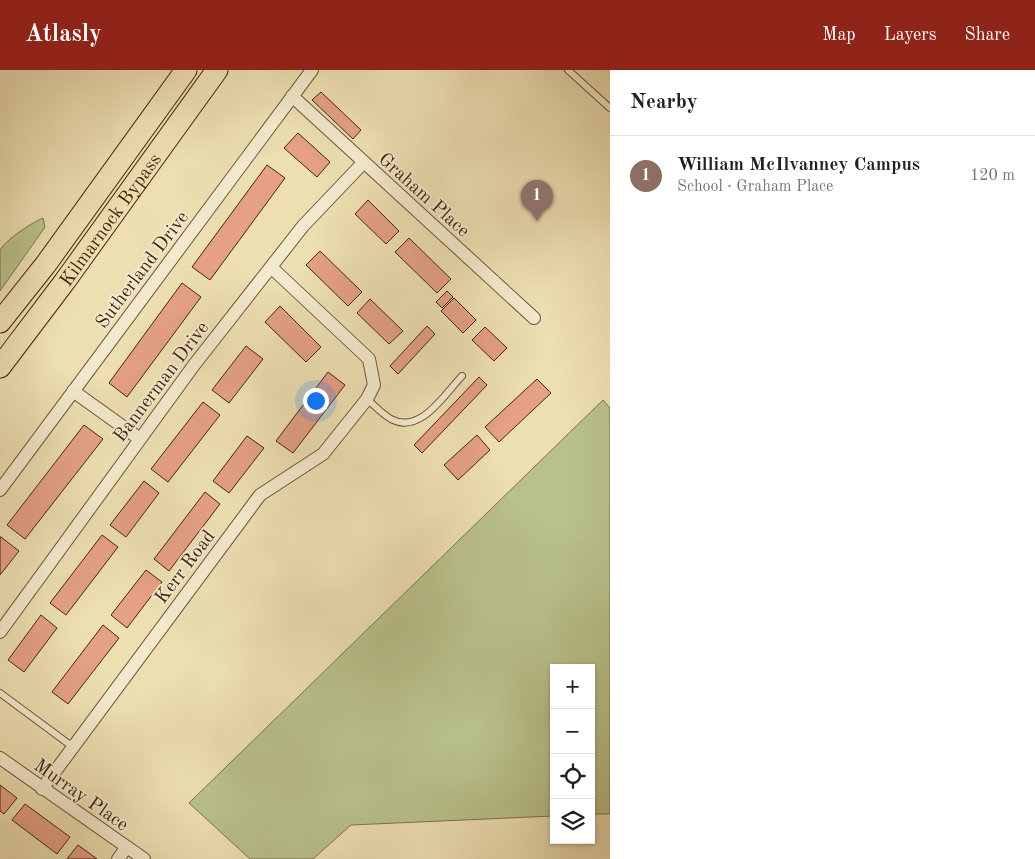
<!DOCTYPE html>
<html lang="en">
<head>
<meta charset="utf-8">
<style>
	:root { --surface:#fff; --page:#f6f6f6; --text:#202124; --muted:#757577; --line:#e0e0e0; --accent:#8f2418 }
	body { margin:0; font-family:"Old Standard TT",serif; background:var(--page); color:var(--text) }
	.controls { position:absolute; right:15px; bottom:15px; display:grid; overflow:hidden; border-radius:0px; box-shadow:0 1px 4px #0004 }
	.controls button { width:45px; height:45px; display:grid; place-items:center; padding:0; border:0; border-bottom:1px solid var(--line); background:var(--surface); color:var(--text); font:25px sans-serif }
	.you { position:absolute; left:315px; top:330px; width:18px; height:18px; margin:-12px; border:4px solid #fff; border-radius:50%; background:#1a73e8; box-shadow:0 0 0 8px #1a73e833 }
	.badge { display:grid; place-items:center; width:32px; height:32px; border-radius:50%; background:var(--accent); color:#fff; font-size:16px; font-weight:700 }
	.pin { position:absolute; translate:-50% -41px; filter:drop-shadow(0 1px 2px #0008) }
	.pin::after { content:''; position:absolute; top:26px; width:18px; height:15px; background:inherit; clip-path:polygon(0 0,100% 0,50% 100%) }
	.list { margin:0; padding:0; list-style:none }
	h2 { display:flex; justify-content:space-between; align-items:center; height:65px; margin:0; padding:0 20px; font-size:21px }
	h2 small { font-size:16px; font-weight:400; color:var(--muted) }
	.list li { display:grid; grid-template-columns:32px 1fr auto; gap:15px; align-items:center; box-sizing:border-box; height:80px; padding:0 20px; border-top:1px solid var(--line) }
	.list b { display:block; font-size:19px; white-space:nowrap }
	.list p { margin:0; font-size:16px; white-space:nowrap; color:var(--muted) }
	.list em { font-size:16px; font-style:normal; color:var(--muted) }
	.icon { flex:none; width:28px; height:28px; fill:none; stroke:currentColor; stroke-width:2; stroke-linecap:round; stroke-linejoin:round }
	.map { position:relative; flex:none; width:610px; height:789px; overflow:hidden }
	header { display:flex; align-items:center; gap:30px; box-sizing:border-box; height:70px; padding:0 25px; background:var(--accent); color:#fff }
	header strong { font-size:24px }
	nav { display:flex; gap:28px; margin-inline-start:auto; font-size:18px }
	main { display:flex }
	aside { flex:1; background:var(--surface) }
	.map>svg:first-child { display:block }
	.green { fill:#b9c18b; stroke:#7e734c }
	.building { fill:#e5a085; stroke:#44250e }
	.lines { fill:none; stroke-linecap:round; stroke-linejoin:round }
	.service-casing { stroke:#6e5437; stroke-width:8 }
	.minor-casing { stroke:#6e5437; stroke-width:14 }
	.trunk-casing { stroke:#44250e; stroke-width:23 }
	.service { stroke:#f3eacd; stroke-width:6 }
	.minor { stroke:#f3eacd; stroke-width:12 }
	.trunk { stroke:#eddfb2; stroke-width:21 }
	.labels { text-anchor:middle; stroke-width:4; stroke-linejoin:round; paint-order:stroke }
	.street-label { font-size:19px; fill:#44250e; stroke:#f3eacd }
</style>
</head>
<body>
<header>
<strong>Atlasly</strong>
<nav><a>Map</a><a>Layers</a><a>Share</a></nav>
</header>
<main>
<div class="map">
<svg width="610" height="789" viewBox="0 0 610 789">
	<rect width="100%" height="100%" fill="#eddfb2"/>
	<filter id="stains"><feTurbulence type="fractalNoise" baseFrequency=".004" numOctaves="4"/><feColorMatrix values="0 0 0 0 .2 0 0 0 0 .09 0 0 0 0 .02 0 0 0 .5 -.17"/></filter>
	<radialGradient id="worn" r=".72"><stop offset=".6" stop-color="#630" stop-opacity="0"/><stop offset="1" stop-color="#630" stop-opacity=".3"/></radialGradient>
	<path class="green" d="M43,148L45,157L0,221C0,210 0,192 0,181C3,171 33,152 43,148Z
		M603,330L610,338V744H591V598H554V746L351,755L313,789H250L189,733Z"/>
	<path class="building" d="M321,22L361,60L353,69L312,30Z
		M298,63L330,92L317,107L284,78Z
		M267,95L285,108L210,210L192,197Z
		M368,130L399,161L386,174L355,144Z
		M409,168L451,209L437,223L395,182Z
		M320,181L362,222L348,236L306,195Z
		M182,213L201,227L127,327L109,313Z
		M447,221L453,227L442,238L436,232Z
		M454,228L476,250L463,263L441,241Z
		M370,229L403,261L389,274L357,243Z
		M280,236L321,277L306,292L265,252Z
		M427,256L435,264L398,304L390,296Z
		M485,257L507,278L494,291L472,270Z
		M246,276L263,289L229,333L212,320Z
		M328,302L345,315L293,383L276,371Z
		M479,307L487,315L422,383L414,375Z
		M537,309L551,323L499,372L485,357Z
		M203,332L220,345L168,412L151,399Z
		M84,355L103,369L25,469L7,455Z
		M477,365L490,380L458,410L444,395Z
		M247,366L264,378L229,423L213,411Z
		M144,411L159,423L126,467L110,455Z
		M205,422L220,434L169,501L154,489Z
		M102,465L118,477L66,545L50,533Z
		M1,467L19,481L0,505V467Z
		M146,500L162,512L127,558L111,545Z
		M41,545L57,558L24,602L8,590Z
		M103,555L119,568L68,634L52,622Z
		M0,715L17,728L4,744L0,741Z
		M25,734L70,767L57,784L12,750Z
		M78,775L97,789H67Z"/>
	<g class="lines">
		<defs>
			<path id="service" d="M568,0L610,38
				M367,329C374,335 382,344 391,349C420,365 444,325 462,306
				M0,623L73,677"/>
			<path id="minor" d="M292,26L534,248
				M73,321L140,369
				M0,420L312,0
				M0,562L194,295L303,156L363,93
				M0,688L144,789
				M42,719L260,425L323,384L367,329L374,315L369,289L272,198
				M118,789L126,778"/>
			<g id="trunk">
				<path d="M0,252L46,194L186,0"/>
				<path id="s1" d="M0,297L65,211L217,0"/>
			</g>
		</defs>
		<use href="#service" class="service-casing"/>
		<use href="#minor" class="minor-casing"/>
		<use href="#trunk" class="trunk-casing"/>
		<use href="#service" class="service"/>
		<use href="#minor" class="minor"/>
		<use href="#trunk" class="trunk"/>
	</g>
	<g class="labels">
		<g class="street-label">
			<text transform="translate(425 124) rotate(42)" y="7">Graham Place</text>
			<text dy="7" stroke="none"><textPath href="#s1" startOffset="184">Kilmarnock Bypass</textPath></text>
			<text transform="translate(141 199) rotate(-53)" y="7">Sutherland Drive</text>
			<text transform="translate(160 311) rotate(-53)" y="7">Bannerman Drive</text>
			<text transform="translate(184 496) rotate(-53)" y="7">Kerr Road</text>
			<text transform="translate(82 724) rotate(35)" y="7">Murray Place</text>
		</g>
	</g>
	<rect width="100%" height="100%" filter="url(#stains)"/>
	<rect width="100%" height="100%" fill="url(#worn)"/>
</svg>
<div class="controls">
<button>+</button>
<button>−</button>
<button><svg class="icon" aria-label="locate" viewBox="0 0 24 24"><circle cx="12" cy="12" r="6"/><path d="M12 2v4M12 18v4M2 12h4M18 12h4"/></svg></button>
<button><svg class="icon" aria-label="layers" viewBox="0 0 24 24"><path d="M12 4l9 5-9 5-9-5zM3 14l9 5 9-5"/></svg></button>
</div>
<div class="you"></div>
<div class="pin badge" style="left:537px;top:151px;background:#8d6e63">1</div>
</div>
<aside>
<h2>Nearby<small></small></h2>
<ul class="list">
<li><span class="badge" style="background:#8d6e63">1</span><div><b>William McIlvanney Campus</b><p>School · Graham Place</p></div><em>120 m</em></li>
</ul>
</aside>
</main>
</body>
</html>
